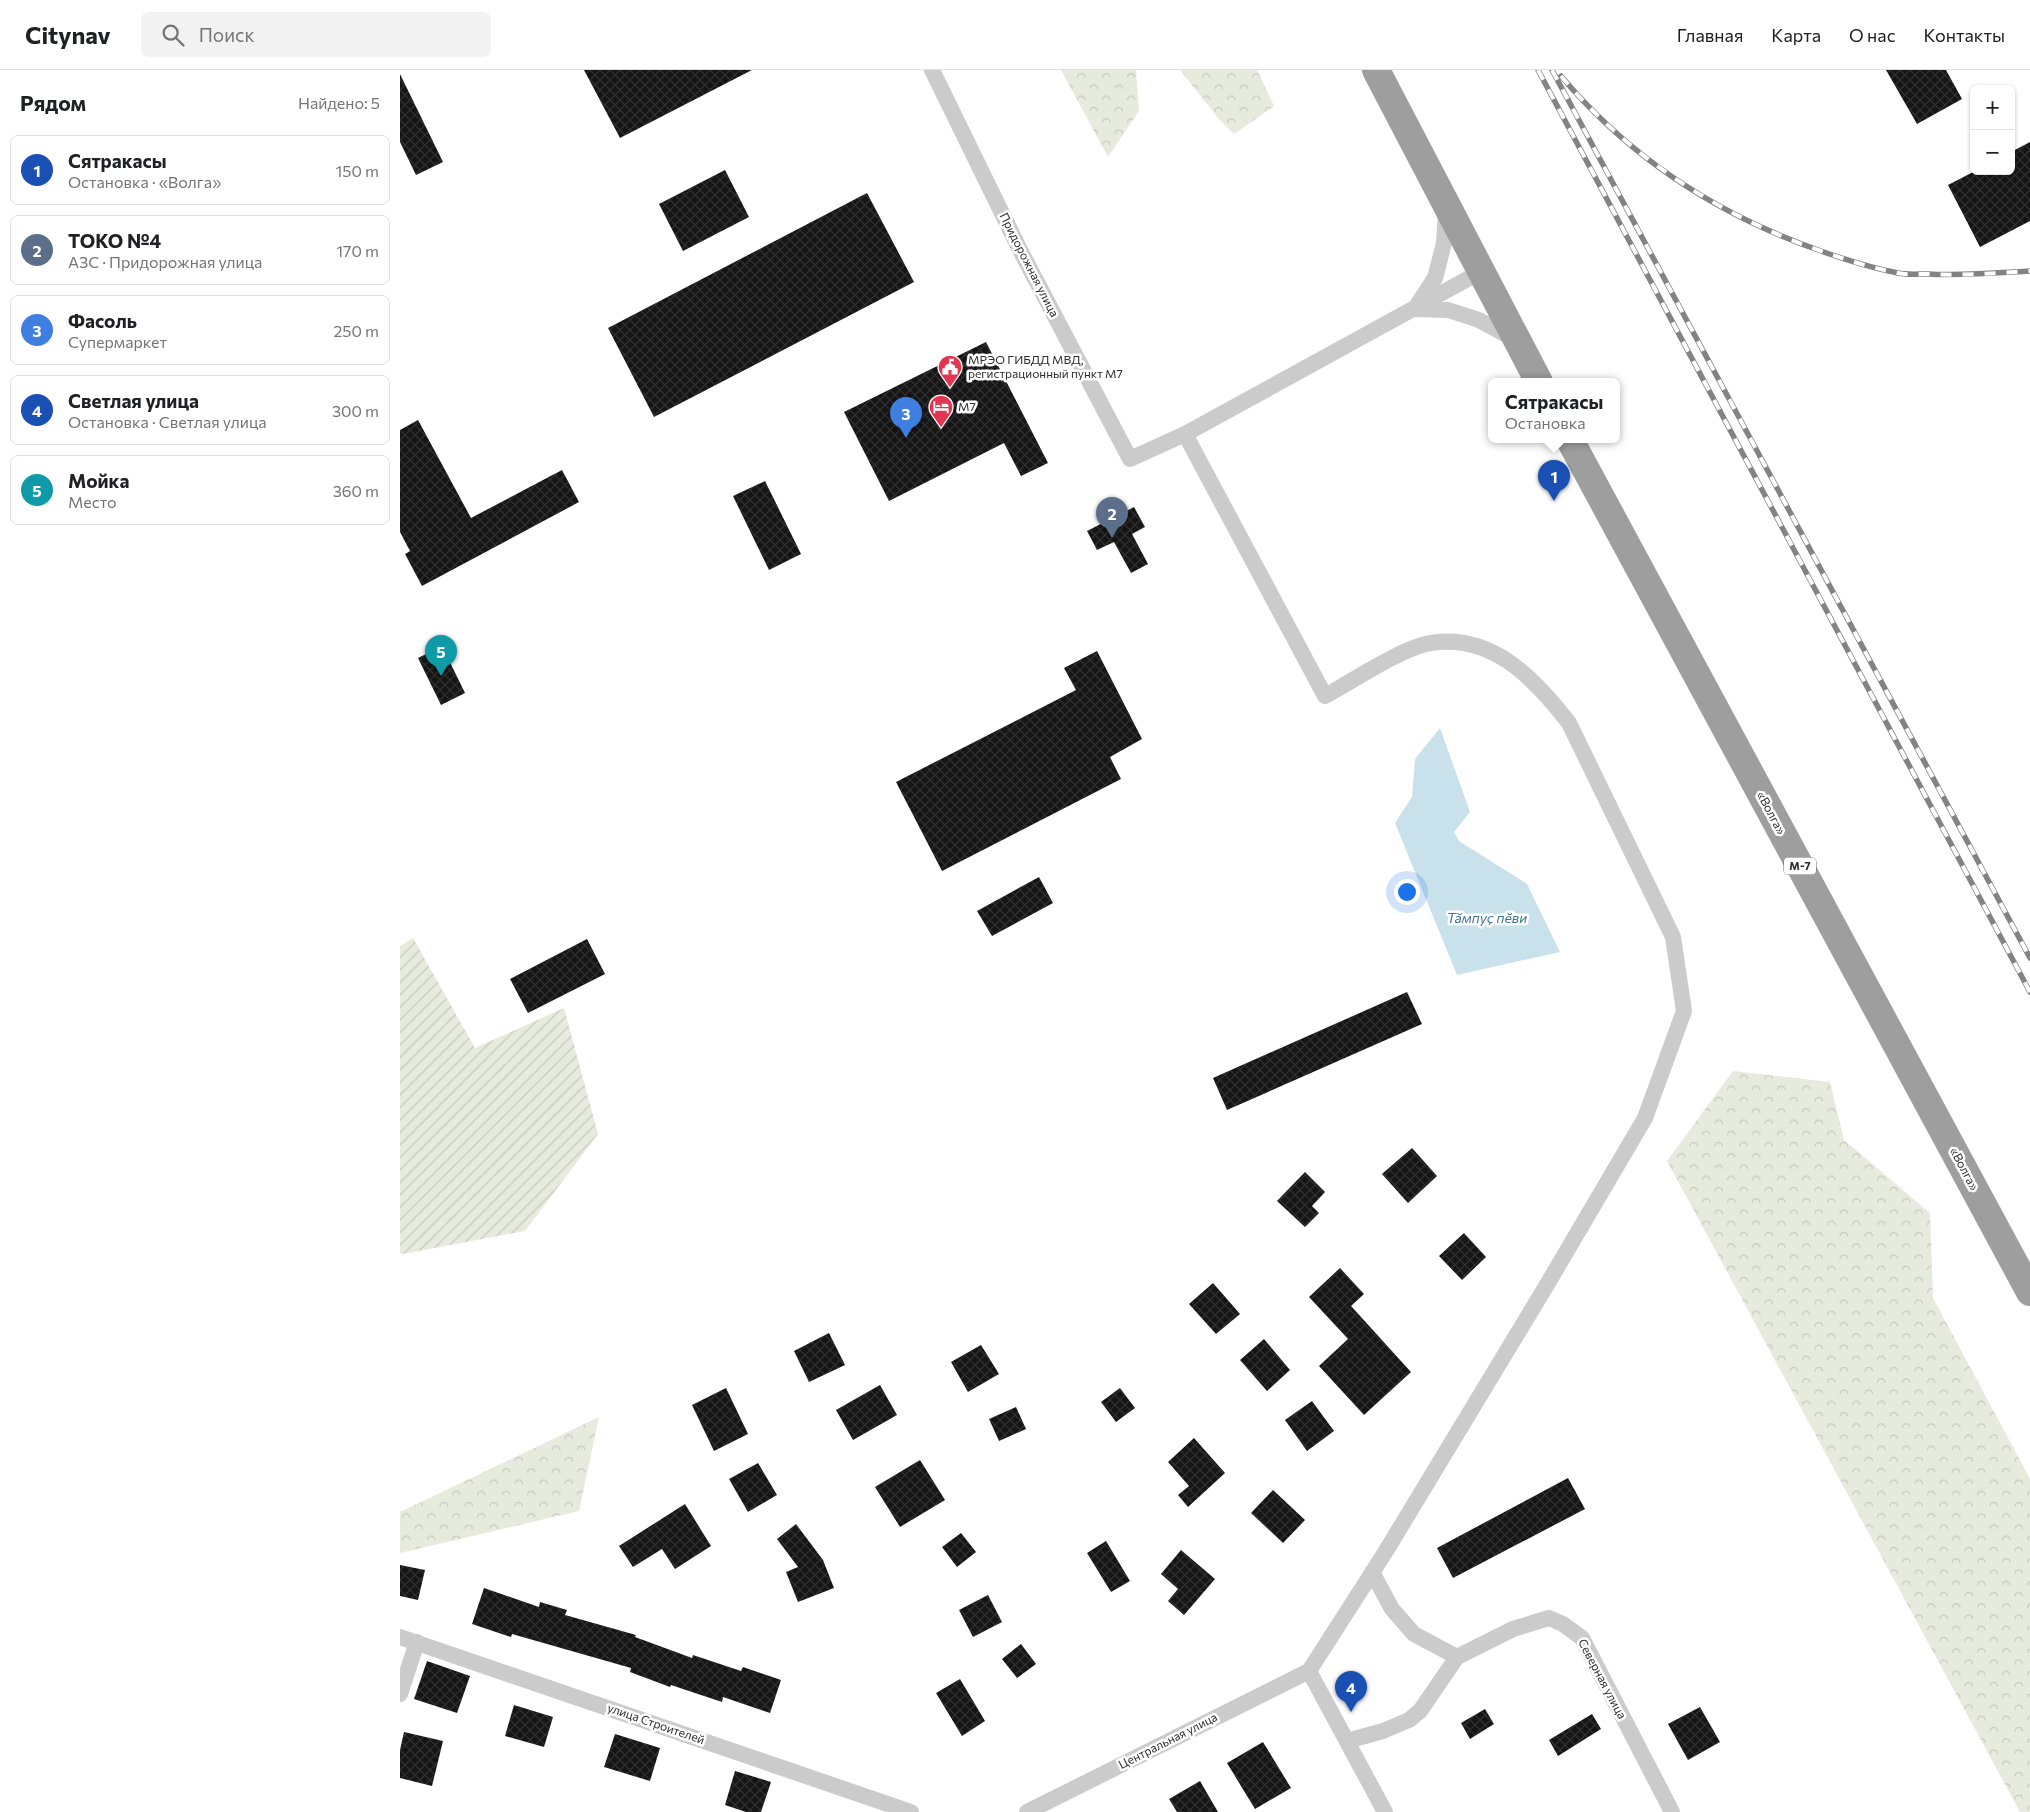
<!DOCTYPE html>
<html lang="ru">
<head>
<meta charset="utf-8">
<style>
	:root { --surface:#fff; --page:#f2f2f2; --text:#202124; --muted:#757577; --line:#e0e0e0; --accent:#e13551 }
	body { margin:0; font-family:Commissioner,sans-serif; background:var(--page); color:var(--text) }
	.controls { position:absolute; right:15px; top:15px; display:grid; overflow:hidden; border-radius:8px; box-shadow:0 1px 4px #0004 }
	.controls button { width:45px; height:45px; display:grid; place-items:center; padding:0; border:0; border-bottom:1px solid var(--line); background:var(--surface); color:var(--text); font:25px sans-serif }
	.you { position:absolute; left:1006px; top:821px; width:18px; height:18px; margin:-12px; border:4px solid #fff; border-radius:50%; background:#1a73e8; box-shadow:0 0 0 8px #1a73e833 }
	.badge { display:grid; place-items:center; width:32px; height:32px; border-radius:50%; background:var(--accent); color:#fff; font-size:16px; font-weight:700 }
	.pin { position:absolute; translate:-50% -41px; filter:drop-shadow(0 1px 2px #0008) }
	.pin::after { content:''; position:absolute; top:26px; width:18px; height:15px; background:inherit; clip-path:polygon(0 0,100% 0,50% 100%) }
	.popup { position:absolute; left:1088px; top:308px; width:132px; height:65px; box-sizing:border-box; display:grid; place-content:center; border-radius:8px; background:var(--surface); filter:drop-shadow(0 1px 4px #0005); font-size:16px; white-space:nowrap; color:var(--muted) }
	.popup b { font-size:19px; color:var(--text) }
	.popup::after { content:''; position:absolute; left:50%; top:100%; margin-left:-10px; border:10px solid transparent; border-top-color:var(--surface) }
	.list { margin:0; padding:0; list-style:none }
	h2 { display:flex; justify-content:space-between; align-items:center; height:65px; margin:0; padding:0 20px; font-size:21px }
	h2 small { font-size:16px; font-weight:400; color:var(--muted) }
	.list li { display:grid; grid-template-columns:32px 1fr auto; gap:15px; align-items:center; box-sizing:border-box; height:70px; margin:0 10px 10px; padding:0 10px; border:1px solid var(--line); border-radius:8px }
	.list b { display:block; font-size:19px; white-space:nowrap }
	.list p { margin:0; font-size:16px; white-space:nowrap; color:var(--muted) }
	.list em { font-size:16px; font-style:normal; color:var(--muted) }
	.icon { flex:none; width:28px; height:28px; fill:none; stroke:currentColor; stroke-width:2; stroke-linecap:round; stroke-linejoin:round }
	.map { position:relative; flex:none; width:1630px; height:1742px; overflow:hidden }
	header { display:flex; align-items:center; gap:30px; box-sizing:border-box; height:70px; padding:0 25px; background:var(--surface); border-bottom:1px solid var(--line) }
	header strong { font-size:24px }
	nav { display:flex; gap:28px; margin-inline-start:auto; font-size:18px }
	.search { width:350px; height:45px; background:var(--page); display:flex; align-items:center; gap:12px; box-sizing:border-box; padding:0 18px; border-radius:8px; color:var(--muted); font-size:19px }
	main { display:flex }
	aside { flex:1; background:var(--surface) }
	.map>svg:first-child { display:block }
	.forest { fill:url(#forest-crowns) }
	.garden { fill:url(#garden-furrows) }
	.water { fill:#c9e1eb }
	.building { fill:url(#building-cross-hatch) }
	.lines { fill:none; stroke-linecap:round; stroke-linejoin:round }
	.minor { stroke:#cbcbcb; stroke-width:16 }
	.trunk { stroke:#9e9e9e; stroke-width:28 }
	.rail-casing { stroke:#838383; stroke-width:5.5 }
	.rail { stroke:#fff; stroke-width:4; stroke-dasharray:11; stroke-linecap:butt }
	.labels { text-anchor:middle; stroke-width:5; stroke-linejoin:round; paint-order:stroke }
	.shield { fill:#fff; stroke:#6d6d6d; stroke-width:1 }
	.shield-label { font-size:11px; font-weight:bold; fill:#2e2e2e }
	.street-label { font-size:12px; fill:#2e2e2e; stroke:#fff }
	.poi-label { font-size:12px; fill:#2e2e2e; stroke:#fff; text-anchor:start }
	.water-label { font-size:14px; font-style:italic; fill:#3e778f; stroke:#fff }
</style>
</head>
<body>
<header>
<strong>Citynav</strong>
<div class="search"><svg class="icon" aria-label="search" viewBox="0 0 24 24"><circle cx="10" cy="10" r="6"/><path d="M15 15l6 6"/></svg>Поиск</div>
<nav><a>Главная</a><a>Карта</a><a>О нас</a><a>Контакты</a></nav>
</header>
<main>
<aside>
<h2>Рядом<small>Найдено: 5</small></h2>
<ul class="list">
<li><span class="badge" style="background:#1a4fb4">1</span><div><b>Сятракасы</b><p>Остановка · «Волга»</p></div><em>150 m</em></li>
<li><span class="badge" style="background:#5c6f8a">2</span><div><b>ТОКО №4</b><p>АЗС · Придорожная улица</p></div><em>170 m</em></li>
<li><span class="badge" style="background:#3f7fe0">3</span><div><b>Фасоль</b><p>Супермаркет</p></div><em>250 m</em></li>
<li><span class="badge" style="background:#1a4fb4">4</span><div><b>Светлая улица</b><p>Остановка · Светлая улица</p></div><em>300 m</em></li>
<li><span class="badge" style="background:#0f9aa8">5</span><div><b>Мойка</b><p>Место</p></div><em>360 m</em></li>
</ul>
</aside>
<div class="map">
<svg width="1630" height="1742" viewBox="0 0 1630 1742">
	<defs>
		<pattern id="forest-crowns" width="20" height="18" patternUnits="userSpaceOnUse" patternTransform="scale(1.25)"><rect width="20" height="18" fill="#e6ebdd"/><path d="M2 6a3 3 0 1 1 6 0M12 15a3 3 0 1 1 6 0" fill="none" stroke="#c6cabe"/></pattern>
		<pattern id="garden-furrows" width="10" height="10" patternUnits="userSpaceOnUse" patternTransform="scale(1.25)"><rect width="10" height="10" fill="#e6ebdd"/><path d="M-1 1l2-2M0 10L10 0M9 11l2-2" fill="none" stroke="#c6cabe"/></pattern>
		<pattern id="building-cross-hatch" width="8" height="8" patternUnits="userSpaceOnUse" patternTransform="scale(1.25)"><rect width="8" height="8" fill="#151515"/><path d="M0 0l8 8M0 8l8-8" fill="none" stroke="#2f2f2f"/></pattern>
	</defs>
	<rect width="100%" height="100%" fill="#fff"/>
	<path class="forest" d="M661,0H736L739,41L708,87Z
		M780,0H857L874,36L834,64L819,49Z
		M1333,1001L1430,1012L1444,1070L1530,1143L1533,1228L1630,1409V1742H1620L1267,1091Z
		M199,1347L179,1441L0,1483V1442Z"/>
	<path class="garden" d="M13,868L75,978L164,938L198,1064L125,1161L3,1184L0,1183V876Z"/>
	<path class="water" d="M1040,658L1070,742L1054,762L1059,771L1127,814L1160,882L1057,905L995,753L1012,727L1015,689Z"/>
	<path class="building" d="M184,0H352L220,68Z
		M1486,0H1546L1562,29L1517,54Z
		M0,4L43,92L16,105L0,72Z
		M1630,72V151L1580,177L1548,115L1575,101H1611V82Z
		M325,100L349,147L283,181L259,134Z
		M467,123L514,212L254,347L208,258Z
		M586,272L648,393L621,406L604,373L489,431L444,342Z
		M18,350L71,448L162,400L179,432L22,516L5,484L10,481L0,462V360Z
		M365,411L401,484L369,500L333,426Z
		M734,437L745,457L732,464L748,494L731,503L714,472L697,480L687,461Z
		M42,576L65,623L41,635L18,588Z
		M697,581L742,669L710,687L721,709L542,801L496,712L676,620L664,598Z
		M639,807L653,833L592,866L577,841Z
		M187,869L205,904L128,943L110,909Z
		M1007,922L1022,954L827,1040L813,1008Z
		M1012,1078L1037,1106L1008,1133L982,1104Z
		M905,1102L925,1122L912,1136L919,1143L905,1157L877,1131Z
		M1064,1163L1086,1187L1062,1210L1039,1186Z
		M940,1198L964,1224L951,1236L1011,1302L964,1345L919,1296L948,1269L909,1227Z
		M813,1213L840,1244L816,1264L789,1234Z
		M429,1263L445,1295L409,1312L394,1281Z
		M864,1269L890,1300L867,1321L840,1290Z
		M581,1275L599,1304L568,1322L551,1292Z
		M480,1315L497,1345L453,1370L436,1340Z
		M326,1318L348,1364L314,1381L292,1335Z
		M720,1318L735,1338L716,1352L701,1332Z
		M912,1331L934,1361L907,1381L885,1350Z
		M616,1337L626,1359L599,1371L589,1349Z
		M794,1368L825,1403L788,1437L778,1425L789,1416L768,1392Z
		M520,1390L545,1430L500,1457L475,1417Z
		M358,1393L377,1425L348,1442L329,1409Z
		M1168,1408L1185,1439L1053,1508L1037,1478Z
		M873,1420L905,1450L883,1473L851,1443Z
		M285,1434L311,1476L275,1499L262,1479L233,1497L219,1476Z
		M396,1454L423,1490L434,1518L398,1532L386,1502L398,1497L377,1469Z
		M561,1463L576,1482L557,1497L542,1477Z
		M706,1471L730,1511L711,1522L687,1483Z
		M781,1480L815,1509L784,1545L768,1531L778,1519L761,1504Z
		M0,1495L25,1500L18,1530L0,1526Z
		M84,1518L139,1537L140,1532L167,1540L165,1545L236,1565L235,1567L292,1588L293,1585L341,1601L343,1597L381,1610L370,1643L323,1627L322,1632L271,1615L270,1617L230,1602L231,1598L112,1564L111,1567L72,1554Z
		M588,1525L602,1552L573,1567L559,1540Z
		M621,1574L636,1594L617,1608L602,1589Z
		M27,1591L70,1606L57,1643L14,1629Z
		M560,1609L585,1651L562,1666L536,1623Z
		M114,1635L153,1647L144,1677L105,1666Z
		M1300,1637L1320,1672L1288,1690L1268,1654Z
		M1085,1639L1094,1654L1070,1669L1061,1653Z
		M1192,1644L1201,1659L1158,1686L1149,1670Z
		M4,1662L43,1671L32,1716L0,1708V1680Z
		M215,1664L260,1678L250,1711L204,1697Z
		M863,1672L891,1718L855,1739L827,1693Z
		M335,1701L371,1712L361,1742H346L325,1735Z
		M800,1711L818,1742H777L769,1729Z"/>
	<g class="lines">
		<path class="minor" d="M532,0L619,178L730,389L785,364L1082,201
			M1016,237L1035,208L1044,173L1046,140
			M1015,239L1048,240L1079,250L1114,269
			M785,364L925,626C951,612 1003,577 1031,573C1092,563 1135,609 1169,653L1273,867L1284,941L1245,1048L1148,1213L986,1481L909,1601
			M972,1502L992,1539L1014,1564L1057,1587
			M0,1567L511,1742
			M909,1601L985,1742
			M0,1624L17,1572
			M947,1671L983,1661L1009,1650L1020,1641L1057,1587L1113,1559L1149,1548L1163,1554L1182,1568L1272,1742
			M627,1742L909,1601"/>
		<path class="trunk" d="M976,0L1139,312
			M1170,370L1630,1222"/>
		<defs>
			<path id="rail" d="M1138,0L1630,922
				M1152,0L1630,888
				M1161,6C1230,88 1320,146 1421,181C1446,190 1472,198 1498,203C1507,205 1518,204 1528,204C1562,206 1596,203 1630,201"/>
		</defs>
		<use href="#rail" class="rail-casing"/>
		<use href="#rail" class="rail"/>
	</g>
	<defs>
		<symbol id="civic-pin" viewBox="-11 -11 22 30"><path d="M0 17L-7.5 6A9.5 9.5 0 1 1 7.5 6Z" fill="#e13551" stroke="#fff"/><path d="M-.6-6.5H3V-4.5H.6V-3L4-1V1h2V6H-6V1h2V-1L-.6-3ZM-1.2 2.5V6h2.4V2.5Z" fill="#fff"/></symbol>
		<symbol id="hotel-pin" viewBox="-11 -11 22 30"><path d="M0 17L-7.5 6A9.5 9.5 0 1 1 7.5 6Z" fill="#e13551" stroke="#fff"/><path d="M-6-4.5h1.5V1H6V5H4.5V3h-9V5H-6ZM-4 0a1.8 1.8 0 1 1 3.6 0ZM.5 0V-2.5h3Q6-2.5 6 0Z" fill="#fff"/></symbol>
	</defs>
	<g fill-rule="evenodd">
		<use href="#civic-pin" x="536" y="283" width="28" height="38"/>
		<use href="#hotel-pin" x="527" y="323" width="28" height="38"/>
	</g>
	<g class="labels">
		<rect class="shield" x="1384" y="787.5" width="32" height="17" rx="4"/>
		<g class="shield-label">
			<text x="1400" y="800">М-7</text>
		</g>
		<g class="street-label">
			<text transform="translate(629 195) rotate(63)" y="4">Придорожная улица</text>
			<text transform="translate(1371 743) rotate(62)" y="4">«Волга»</text>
			<text transform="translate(1564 1099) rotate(62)" y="4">«Волга»</text>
			<text transform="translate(1202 1609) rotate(62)" y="4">Северная улица</text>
			<text transform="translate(256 1654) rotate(19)" y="4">улица Строителей</text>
			<text transform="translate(768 1671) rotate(-27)" y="4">Центральная улица</text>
		</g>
		<g class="poi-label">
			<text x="568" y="294">МРЭО ГИБДД МВД,<tspan x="568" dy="14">регистрационный пункт М7</tspan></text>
			<text x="558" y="341">М7</text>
		</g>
		<g class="water-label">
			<text x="1087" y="853">Тӑмпуҫ пӗви</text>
		</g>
	</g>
</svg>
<div class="controls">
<button>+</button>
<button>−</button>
</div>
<div class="you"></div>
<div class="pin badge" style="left:1154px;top:431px;background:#1a4fb4">1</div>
<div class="popup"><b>Сятракасы</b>Остановка</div>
<div class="pin badge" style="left:712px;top:468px;background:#5c6f8a">2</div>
<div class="pin badge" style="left:506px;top:368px;background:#3f7fe0">3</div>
<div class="pin badge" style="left:951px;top:1642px;background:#1a4fb4">4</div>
<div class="pin badge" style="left:41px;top:606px;background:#0f9aa8">5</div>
</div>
</main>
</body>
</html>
